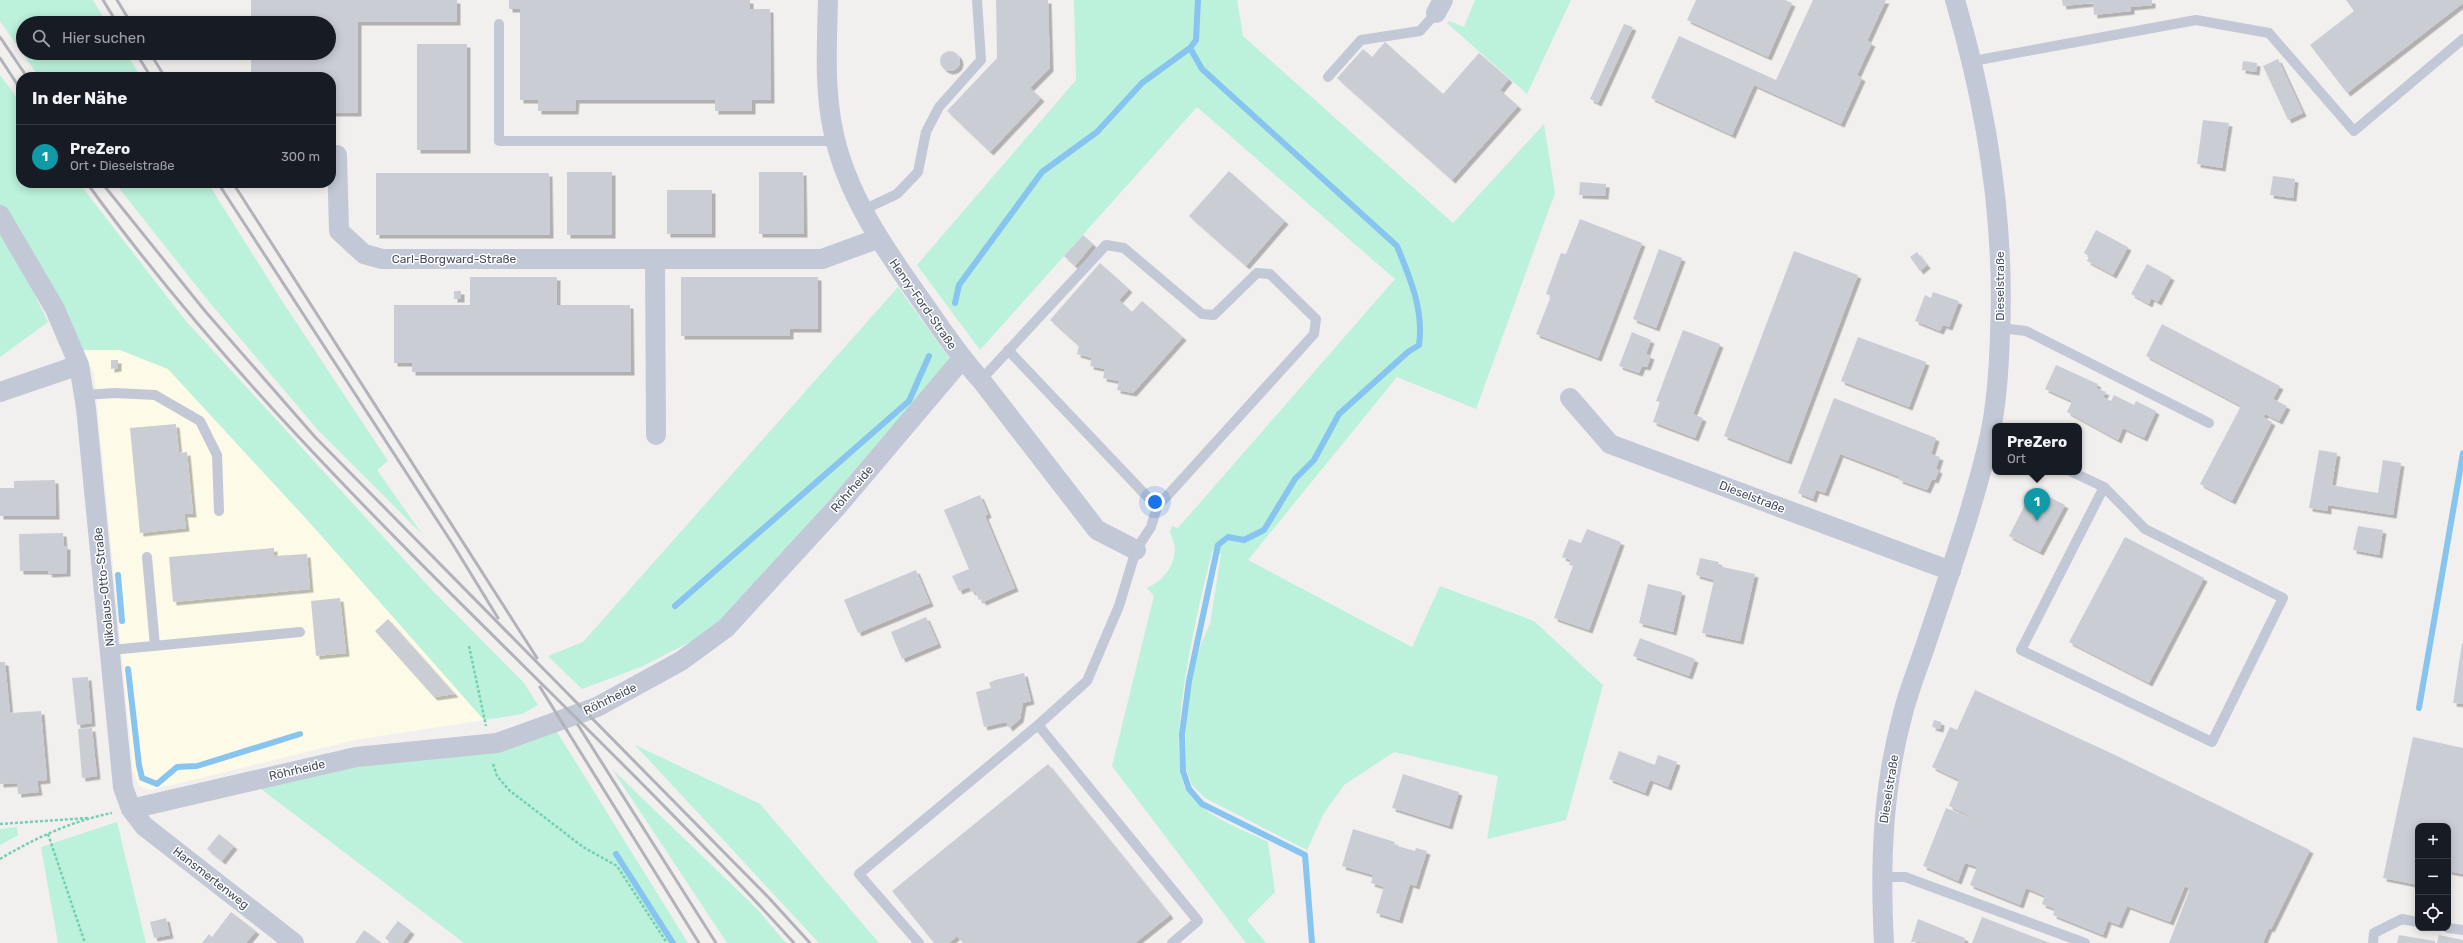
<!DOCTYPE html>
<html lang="de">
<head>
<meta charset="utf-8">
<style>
	:root { --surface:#171b24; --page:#20242c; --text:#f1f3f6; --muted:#9ea1a6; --line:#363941; --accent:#8ca4f0 }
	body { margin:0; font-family:Rubik,sans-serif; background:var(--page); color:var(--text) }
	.controls { position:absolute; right:12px; bottom:12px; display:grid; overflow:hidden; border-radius:8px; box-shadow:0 2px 10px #0003 }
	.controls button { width:36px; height:36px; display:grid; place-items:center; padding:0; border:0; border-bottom:1px solid var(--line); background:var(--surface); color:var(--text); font:20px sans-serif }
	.you { position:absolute; left:1155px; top:502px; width:14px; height:14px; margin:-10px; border:3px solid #fff; border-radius:50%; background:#1a73e8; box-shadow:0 0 0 6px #1a73e833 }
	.badge { display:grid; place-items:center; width:26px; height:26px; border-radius:50%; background:var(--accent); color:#fff; font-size:13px; font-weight:700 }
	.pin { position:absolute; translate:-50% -33px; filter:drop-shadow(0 1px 2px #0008) }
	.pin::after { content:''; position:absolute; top:21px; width:14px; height:12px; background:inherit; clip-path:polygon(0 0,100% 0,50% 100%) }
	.popup { position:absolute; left:1992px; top:423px; width:90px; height:52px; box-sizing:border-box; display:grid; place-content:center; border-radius:8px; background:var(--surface); filter:drop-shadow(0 1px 3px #0005); font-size:13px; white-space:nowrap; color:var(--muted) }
	.popup b { font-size:15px; color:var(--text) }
	.popup::after { content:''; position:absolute; left:50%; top:100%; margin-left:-8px; border:8px solid transparent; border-top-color:var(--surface) }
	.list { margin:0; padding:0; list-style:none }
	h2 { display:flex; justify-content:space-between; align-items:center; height:52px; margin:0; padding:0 16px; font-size:17px }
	h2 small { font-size:13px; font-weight:400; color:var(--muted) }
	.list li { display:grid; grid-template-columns:26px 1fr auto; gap:12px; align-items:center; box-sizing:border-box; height:64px; padding:0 16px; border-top:1px solid var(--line) }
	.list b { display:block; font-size:15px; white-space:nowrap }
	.list p { margin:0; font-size:13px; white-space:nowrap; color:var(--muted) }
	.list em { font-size:13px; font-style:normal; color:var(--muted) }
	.icon { flex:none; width:22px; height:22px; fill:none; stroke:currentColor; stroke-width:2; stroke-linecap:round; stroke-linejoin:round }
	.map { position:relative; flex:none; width:2463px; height:943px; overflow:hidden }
	.search { position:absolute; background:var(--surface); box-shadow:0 2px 10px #0003; left:16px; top:16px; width:320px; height:44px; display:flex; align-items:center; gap:10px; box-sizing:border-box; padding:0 14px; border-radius:22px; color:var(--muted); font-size:15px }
	.panel { position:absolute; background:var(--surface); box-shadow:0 2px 10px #0003; left:16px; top:72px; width:320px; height:116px; border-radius:16px }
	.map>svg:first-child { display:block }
	.commercial { fill:#fdfbe8 }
	.green { fill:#bcf1db }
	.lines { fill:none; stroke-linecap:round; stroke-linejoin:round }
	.stream { stroke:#87c4f0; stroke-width:6 }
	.building { fill:#cbcdd5; filter:url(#shadow) }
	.path { stroke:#72d1b5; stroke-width:2.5; stroke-dasharray:3 2; stroke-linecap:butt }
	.service { stroke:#c2c8d5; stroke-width:10 }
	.minor { stroke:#c2c8d5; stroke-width:20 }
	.rail { stroke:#b1b2ba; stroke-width:3 }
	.labels { text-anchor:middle; stroke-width:3; stroke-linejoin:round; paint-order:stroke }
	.street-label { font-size:12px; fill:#464e5d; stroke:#fff }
</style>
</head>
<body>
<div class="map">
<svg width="2463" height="943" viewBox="0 0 2463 943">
	<defs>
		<filter id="shadow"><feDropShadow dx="3.5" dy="3.5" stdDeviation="0" flood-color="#0004"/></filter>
	</defs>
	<rect width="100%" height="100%" fill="#f2efef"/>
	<path class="commercial" d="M82,350H120L168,369L311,524L484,720L355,740L151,790L139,786L133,770L94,372Z"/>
	<path class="green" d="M0,0H93L107,23H23V53H126L141,77H39L0,21Z
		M1074,0H1237L1243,36L1453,223L1544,124L1555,193L1476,409L1397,377L1248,560L1412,647L1440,586L1534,621L1603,685L1566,820L1487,839L1498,776L1394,752L1344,785L1324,813L1307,850L1205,798L1192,785L1186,768V728L1191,681L1200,646L1210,624L1221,554L1213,549C1201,594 1162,754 1187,791C1204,817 1240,828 1268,842L1275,892L1247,920L1266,943H1246L1112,766L1154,596L1147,588C1163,581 1174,567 1175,549C1175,543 1171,536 1170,531L1172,526L1178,528L1395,279L1197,107L980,350L917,265L1076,80Z
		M1475,0H1571L1527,94L1447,23L1449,21L1464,27Z
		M0,75L21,103V183H79L185,320L431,589L524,683L538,705L522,714L484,720L311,524L168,369L120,350H82L67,311L0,205Z
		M115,183H208L282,301L388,461L377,470L422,534L318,430L210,303Z
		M0,232L24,272L48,322L0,357Z
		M898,287L952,362L715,629L643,666L582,689L548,656L583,642Z
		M557,732L688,943H464L257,786L353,765L499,752Z
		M635,745L760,804L879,943H819Z
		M612,769L758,910L786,943H727Z
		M117,822L146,943H58L41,847Z
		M17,827L18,835L0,845V829Z"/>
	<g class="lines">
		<path class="stream" d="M1190,48L1202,69L1397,246C1410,278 1424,310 1419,345L1408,352L1339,414L1314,460L1295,479L1264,530L1244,540L1228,537L1218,545L1189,681L1182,734L1183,771L1189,789L1202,804L1305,855L1312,943
			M955,303L959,285L1042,172L1097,132L1142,83L1190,48L1196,40L1198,0
			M118,575L122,621
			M675,606L909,401L929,356
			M128,669L139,765L142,778L157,784L177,767L197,766L300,734
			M2419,708L2463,453
			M616,854L673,943"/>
	</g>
	<path class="building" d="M251,0H457V22H358V113H331V77H251V53H329V23H251Z
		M509,0H750V9H770L771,100H752V111H715V100H576L575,111H538V100H520V9H509Z
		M996,0H1048L1050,68L1030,88L1041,98L990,152L947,111L997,58Z
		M1696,0H1785L1792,3L1768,57L1687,20Z
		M1813,0H1886L1867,41L1872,43L1857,75L1862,78L1841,124L1754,85L1732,135L1651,98L1679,36L1776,80Z
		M2062,0H2152V5L2131,7V11L2094,15L2093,3L2063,6Z
		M2346,0H2463V3L2347,93L2310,45L2354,11Z
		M1624,24L1633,27L1598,103L1590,99Z
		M1385,42L1443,94L1479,53L1509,79L1500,90L1518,106L1452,180L1337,78L1363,49L1372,57Z
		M417,44H467V150H417Z
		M940 61a10 10 0 1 1 20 0a10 10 0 1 1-20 0Z
		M2278,59L2303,113L2288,120L2263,66Z
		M2243,61L2257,63L2256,72L2242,70Z
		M2203,120L2229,123L2222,168L2197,164Z
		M1229,171L1285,221L1246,266L1189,216Z
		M567,172H612V235H567Z
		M759,172H803L804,234H759Z
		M376,173H549L550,235H376Z
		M2273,176L2295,179L2293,198L2270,195Z
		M1580,182L1606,184L1605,196L1579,195Z
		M667,190H712V234H667Z
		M1580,219L1642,243L1598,358L1536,334L1551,296L1546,294L1561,253L1566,254Z
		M2096,230L2128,247L2113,275L2087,261L2089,256L2084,253Z
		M1083,235L1093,244L1075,266L1064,256Z
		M1659,249L1682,258L1656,328L1633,319Z
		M1794,251L1858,275L1788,461L1724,436Z
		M1917,252L1927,265L1920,271L1910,257Z
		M1100,263L1129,289L1119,300L1132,312L1142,301L1183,337L1133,393L1117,390L1119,381L1103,378L1105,369L1090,366L1092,358L1077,354L1079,346L1050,320Z
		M2147,264L2171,277L2158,302L2151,298L2149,304L2131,294Z
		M470,277H557V305H630L631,372H412V363H394V305H470Z
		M681,277H818V329H790V336H681Z
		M454,291H461V299H454Z
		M1933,292L1959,301L1949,327L1943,325L1940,331L1915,321L1925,295L1931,298Z
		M2162,324L2280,386L2273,399L2287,406L2279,421L2265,414L2263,417L2272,422L2232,501L2200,484L2241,406L2146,356Z
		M1683,330L1720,344L1693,414L1703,418L1695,438L1653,422L1660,402L1656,401Z
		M1632,332L1651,340L1646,354L1651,356L1647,367L1642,366L1639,373L1619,366Z
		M1858,337L1926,362L1909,407L1841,381Z
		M111,360H118V368L111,369Z
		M2056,365L2098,384L2096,388L2106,392L2103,397L2111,401L2114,395L2134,405L2136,401L2156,411L2144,438L2123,428L2118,440L2067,412L2072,401L2045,389Z
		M1834,398L1936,438L1931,454L1940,457L1936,469L1939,470L1935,480L1932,479L1927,490L1899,480L1900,477L1840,454L1825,493L1816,490L1813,499L1798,493Z
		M176,424L179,453L187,452L193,514H184L186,528L140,533L130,428Z
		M2319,450L2337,453L2332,485L2347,488L2378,493L2383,460L2401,463L2393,515L2328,505V511L2309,508Z
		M55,480L56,516H0V488H14V481Z
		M2033,489L2065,505L2040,552L2009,536Z
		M980,495L988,514L985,516L1015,588L983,602L981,599L979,600L975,591L972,592L969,587L959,591L952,576L969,569L944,510Z
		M2358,526L2383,530L2379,555L2353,550Z
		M1587,529L1621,542L1589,630L1554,618L1573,566L1569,565L1571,560L1562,557L1569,539L1581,543Z
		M63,533L64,546H67V573L49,574L48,571H20L19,534Z
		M2125,537L2204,578L2149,683L2069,642Z
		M274,548V556L307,554L310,589L173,602L169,557Z
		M1700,558L1719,562L1718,566L1755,574L1740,641L1702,633L1714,580L1696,575Z
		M916,570L930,603L858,633L844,600Z
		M1648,584L1682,592L1673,632L1639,623Z
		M340,598L346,653L316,656L311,601Z
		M926,617L938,644L902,659L891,632Z
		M388,619L455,694L434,697L375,631Z
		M1640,638L1695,659L1689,676L1633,656Z
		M2462,643H2463V704L2453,703Z
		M0,662H5L10,713L41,711L47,780L37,781L39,792L18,794L17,783L0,784Z
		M1024,673L1031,701L1023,703L1020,719L1009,728L1006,722L984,727L976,692L991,688L989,683L995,680Z
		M88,677L92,723L77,725L72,678Z
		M1975,690L2115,755L2310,850L2271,929L2269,928L2263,943H2169L2190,889L2185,886L2170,922L2127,906L2119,925L2108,921L2103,935L2053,915L2055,909L2042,904L2045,896L2026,888L2020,905L1970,885L1977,867L1965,863L1958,881L1923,866L1946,808L1982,822L1949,806L1959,780L1932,767L1950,727L1957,730Z
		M1934,720L1941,722L1940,729L1932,727Z
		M92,728L97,776L82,778L78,729Z
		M2413,737L2463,748V874L2448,871V826H2418V885L2383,878Z
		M1619,751L1655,765L1658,755L1677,762L1668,787L1650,780L1645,793L1609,779Z
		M1048,764L1170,915L1135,943H963L957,936L949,943H934L892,891Z
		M1403,774L1459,792L1449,826L1392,808Z
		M1353,829L1395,842L1394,845L1415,851L1416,848L1427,851L1416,886L1410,884L1399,920L1376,913L1384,887L1371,883L1373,875L1342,866Z
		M219,834L234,846L222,861L207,849Z
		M231,912L256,931L246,943H202L209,934L212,937Z
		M1982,917L2050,943H1972Z
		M166,918L170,935L154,938L150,922Z
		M1918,919L1965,938L1964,943L1911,942Z
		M398,921L411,931L402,943H391L385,938Z
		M364,930L382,943H355Z
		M2399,935L2435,941V943H2397Z
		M2439,935L2463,940V943H2437Z"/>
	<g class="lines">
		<path class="path" d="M469,646L486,726
			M493,764L497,776L509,790L583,847L617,866L667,943
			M0,824L88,818
			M48,834L85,943
			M0,859C35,838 72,821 112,813"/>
		<path class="service" d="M499,24V141H836
			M1973,61L2196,20L2269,33L2354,131L2463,39
			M1328,77L1361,40L1420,31L1436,13
			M863,210L897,194L918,172L926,132L939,107L981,60L977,0
			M2000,328L2026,331L2209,423
			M981,380L1106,245L1124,248L1202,314L1214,315L1257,273L1270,274L1316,319L1314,334L1157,507L1008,350
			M84,395L115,393L155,395L200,421L217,455L219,511
			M2072,472L2104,487L2145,529L2283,598L2212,742L2021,650L2104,487
			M147,557L155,646
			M111,650L300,632
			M1038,725L1198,921L1172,943
			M1881,877H1905L2085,943
			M2448,928L2463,930
			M919,943L859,874L1038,725L1087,681L1119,606L1136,550L1151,527L1157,507
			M2373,943L2374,933L2402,919L2418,922"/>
		<path class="minor" d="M828,0C827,43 824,87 833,130C846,194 884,248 921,300C940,327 958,355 981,380L1097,530L1136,550
			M1436,13L1443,0
			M337,155L339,231L364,254L382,259H822L877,239
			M0,215L55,309L79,365L86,408L123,787L131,809L144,826L294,943
			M655,260L656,435
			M0,392L79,365
			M1570,398L1610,444L1951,571
			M131,809L356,757L497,743L597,707L681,661L726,628L836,508L962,359
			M1884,943C1880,867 1882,792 1902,717C1908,692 1918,668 1926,644C1949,575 1974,506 1990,435C1997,402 1999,368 2000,334C2005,220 1987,109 1955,0"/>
		<path class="rail" d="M103,0L117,23
			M117,0L131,23
			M0,37L27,77
			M136,53L151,77
			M150,53L165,77
			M0,58L21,90
			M87,183C290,464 562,687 794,943
			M102,183L205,311L315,437L769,898L810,943
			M218,183L452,543L498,618
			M233,183L537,658
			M540,687L699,943
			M578,725L716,943"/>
	</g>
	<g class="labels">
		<g class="street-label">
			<text x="454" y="263">Carl-Borgward-Straße</text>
			<text transform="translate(2000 286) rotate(-90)" y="4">Dieselstraße</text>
			<text transform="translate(923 304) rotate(55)" y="4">Henry-Ford-Straße</text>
			<text transform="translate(852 489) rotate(-49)" y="4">Röhrheide</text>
			<text transform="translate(1752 497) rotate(21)" y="4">Dieselstraße</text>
			<text transform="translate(104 587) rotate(-96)" y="4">Nikolaus-Otto-Straße</text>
			<text transform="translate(610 699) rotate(-26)" y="4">Röhrheide</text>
			<text transform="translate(297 770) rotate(-13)" y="4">Röhrheide</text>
			<text transform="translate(1889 789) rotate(-81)" y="4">Dieselstraße</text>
			<text transform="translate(211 878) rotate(38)" y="4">Hansmertenweg</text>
		</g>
	</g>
</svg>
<div class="controls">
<button>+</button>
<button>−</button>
<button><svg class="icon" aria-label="locate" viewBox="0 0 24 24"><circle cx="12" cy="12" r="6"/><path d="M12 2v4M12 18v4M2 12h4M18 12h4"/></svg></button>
</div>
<div class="you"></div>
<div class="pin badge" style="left:2037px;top:521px;background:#0f9aa8">1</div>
<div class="popup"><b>PreZero</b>Ort</div>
<div class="search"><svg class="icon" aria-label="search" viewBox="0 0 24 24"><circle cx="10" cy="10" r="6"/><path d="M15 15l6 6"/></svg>Hier suchen</div>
<section class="panel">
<h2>In der Nähe<small></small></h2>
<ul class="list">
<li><span class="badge" style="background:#0f9aa8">1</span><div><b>PreZero</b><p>Ort · Dieselstraße</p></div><em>300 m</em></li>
</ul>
</section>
</div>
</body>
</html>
